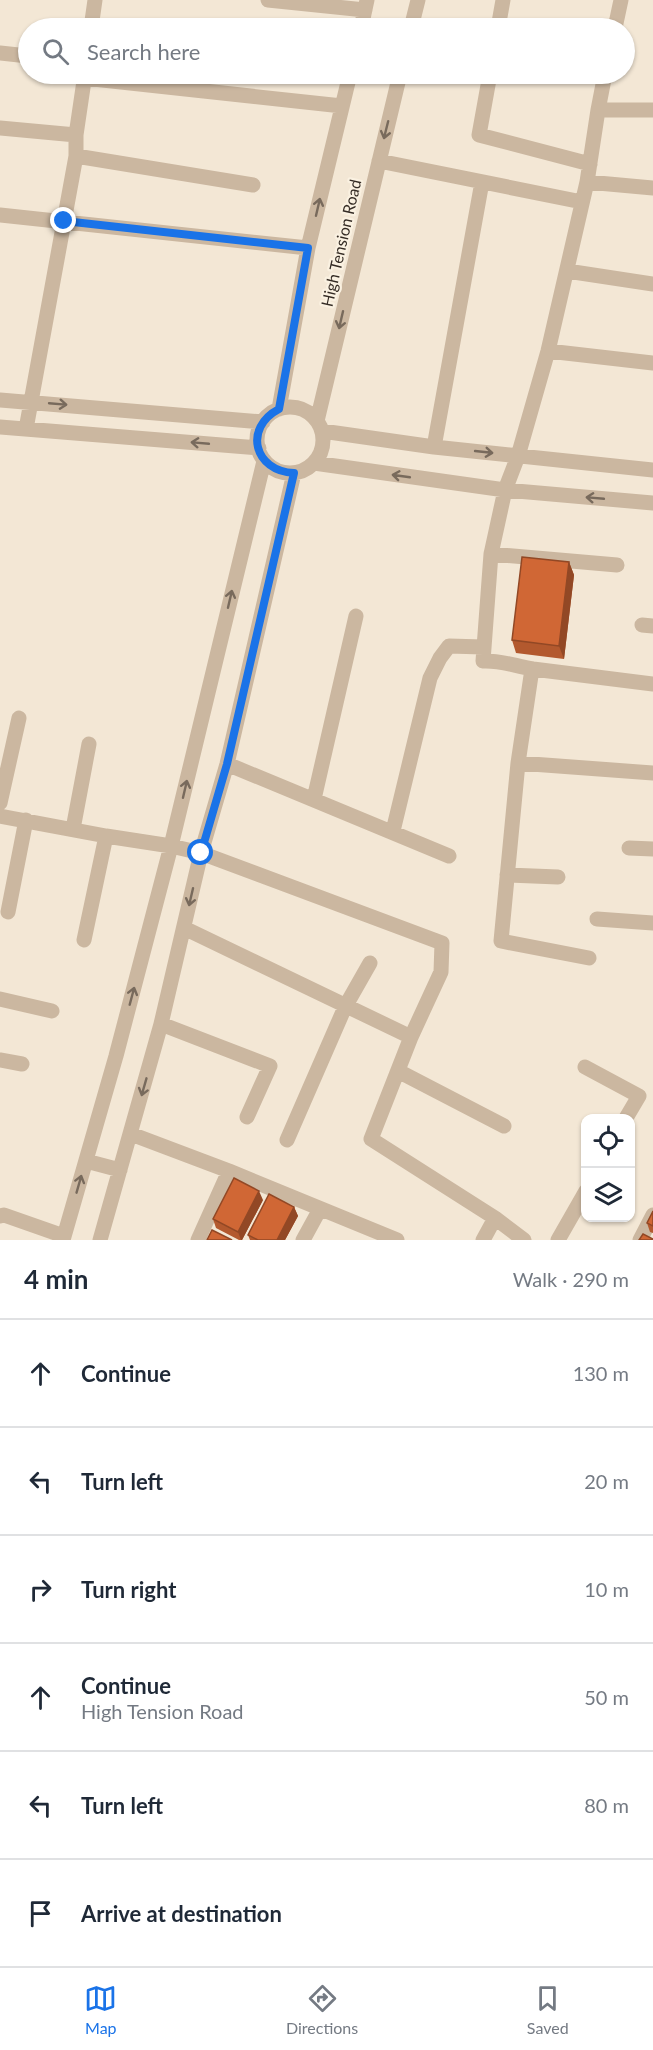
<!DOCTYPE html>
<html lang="en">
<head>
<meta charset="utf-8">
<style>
	:root { --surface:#fff; --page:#f6f6f7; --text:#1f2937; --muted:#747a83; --line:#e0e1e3; --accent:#1a73e8 }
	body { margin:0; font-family:Lato,sans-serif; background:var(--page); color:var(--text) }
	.controls { position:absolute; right:18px; bottom:18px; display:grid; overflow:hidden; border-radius:12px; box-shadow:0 2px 4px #0004 }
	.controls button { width:54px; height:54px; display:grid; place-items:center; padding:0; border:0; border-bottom:2px solid var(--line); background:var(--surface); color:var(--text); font:30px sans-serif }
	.stop { position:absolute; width:18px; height:18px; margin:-14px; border:4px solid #1a73e8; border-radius:50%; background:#fff }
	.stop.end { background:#1a73e8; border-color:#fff; box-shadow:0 2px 6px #0008 }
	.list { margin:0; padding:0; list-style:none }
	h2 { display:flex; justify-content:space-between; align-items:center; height:78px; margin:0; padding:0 24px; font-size:26px }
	h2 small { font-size:20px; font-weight:400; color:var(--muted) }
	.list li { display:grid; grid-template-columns:39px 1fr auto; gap:18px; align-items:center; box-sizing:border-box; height:108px; padding:0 24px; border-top:2px solid var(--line) }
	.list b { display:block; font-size:22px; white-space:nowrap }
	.list p { margin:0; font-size:20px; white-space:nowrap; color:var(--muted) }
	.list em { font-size:20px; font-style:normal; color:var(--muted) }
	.icon { flex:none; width:33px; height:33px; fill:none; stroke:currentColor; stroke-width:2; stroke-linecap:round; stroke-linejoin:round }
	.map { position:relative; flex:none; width:653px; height:1240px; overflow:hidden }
	.search { position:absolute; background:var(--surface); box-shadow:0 2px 4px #0004; left:18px; right:18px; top:18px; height:66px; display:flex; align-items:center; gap:15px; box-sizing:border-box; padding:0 21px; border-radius:33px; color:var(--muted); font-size:22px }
	.sheet { height:726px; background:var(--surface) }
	nav { display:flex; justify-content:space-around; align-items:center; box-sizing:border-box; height:84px; border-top:2px solid var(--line); background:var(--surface); font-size:16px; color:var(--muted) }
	nav a { display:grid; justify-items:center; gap:3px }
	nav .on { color:var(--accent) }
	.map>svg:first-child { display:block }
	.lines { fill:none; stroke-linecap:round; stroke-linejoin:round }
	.minor { stroke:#cbb7a0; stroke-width:15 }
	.wall { fill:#b3592e }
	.shaded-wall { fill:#924825 }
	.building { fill:#d06735; stroke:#924825; stroke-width:1.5 }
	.oneway { stroke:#786a5c }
	.route { stroke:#1a73e8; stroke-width:8 }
	.labels { text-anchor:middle; stroke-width:4.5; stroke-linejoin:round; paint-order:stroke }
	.street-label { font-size:16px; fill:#342b24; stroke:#faf1e1 }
</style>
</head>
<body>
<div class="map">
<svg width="653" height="1240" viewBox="0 0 653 1240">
	<rect width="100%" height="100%" fill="#f3e7d5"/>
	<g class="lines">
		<path class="minor" d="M268,0L365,10
			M91,28L95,0
			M361,28L367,0
			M411,28L418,0
			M498,28L503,0
			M615,28L621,0
			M0,53L28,56
			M490,74L479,135L590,164
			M605,74L598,110L587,182L548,351L518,456L505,490L491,554L483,661C500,660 515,666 533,669C573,674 613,679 653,684
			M84,78L342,106
			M598,110H653
			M0,128L76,135
			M76,156L253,185
			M379,161L582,202
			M587,182L653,188
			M0,215L308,248
			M567,271L653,284
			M548,351L653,363
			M0,400L263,422
			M257 440a33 33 0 1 1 66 0a33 33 0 1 1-66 0Z
			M279,409L308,248L350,74
			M317,421L400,74
			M0,427L259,448
			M26,429L76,156V135L85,74
			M322,431L434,447L653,470
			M434,447L482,182
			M314,463L505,490L653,503
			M491,554L617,565
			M642,625L653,626
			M532,669L518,763L501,941L589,958
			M518,763L653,773
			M227,764L449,856
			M314,799L356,616
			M0,803L19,718
			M0,816L106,836L171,846L201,853L442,943L441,972L411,1037L371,1139L495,1218L524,1240
			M73,829L89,744
			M393,831L430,678L440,658L449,646L483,647
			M629,848L653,849
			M507,875L558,877
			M8,912L26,820
			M597,919L653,923
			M184,928L411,1037
			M84,940L106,836
			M0,999L52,1011
			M161,1024L270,1066L247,1117
			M0,1060L22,1064
			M585,1067L639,1096L626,1118
			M398,1071L504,1126
			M131,1134L229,1171L397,1240
			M287,1140L345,1007L370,963
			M86,1161L120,1170
			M0,1216L4,1215L64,1236
			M63,1240L116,1056L171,846L264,461
			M100,1240L161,1024L201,853L227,764L294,473
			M198,1240L229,1171
			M303,1240L320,1209
			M483,1240L495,1218
			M558,1240L586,1191
			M640,1240L653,1215"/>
	</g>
	<path class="wall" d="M569,562L574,575L564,659L516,653L512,640Z
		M263,1200L242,1240H239L216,1228L213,1219Z
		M294,1207L298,1216L285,1240H250L248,1235Z
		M653,1211V1233L650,1232L647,1223Z"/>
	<path class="shaded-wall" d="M569,562L574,575L564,659L559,646Z
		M259,1191L263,1200L242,1240H241L238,1232Z
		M294,1207L298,1216L285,1240H277Z"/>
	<path class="building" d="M522,557L569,562L559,646L512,640Z
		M234,1178L259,1191L238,1232L213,1219Z
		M269,1194L294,1207L277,1240H258L248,1235Z
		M653,1211V1226L647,1223Z
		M212,1230L232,1240H207Z
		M643,1234L653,1239V1240H639Z"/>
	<defs><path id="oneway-shaft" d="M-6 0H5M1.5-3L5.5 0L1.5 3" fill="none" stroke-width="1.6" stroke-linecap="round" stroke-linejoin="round" transform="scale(1.5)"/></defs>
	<g class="oneway">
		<use href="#oneway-shaft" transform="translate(386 130) rotate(104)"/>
		<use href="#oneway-shaft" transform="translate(318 207) rotate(-77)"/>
		<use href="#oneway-shaft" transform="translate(341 320) rotate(103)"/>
		<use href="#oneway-shaft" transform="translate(58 404) rotate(5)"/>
		<use href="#oneway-shaft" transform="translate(200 443) rotate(-175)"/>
		<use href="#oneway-shaft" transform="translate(484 452) rotate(6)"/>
		<use href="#oneway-shaft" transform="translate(401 476) rotate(-172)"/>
		<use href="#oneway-shaft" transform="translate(595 498) rotate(-175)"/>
		<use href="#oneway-shaft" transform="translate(230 599) rotate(-77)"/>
		<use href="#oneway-shaft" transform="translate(185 789) rotate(-77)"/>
		<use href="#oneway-shaft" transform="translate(191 897) rotate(103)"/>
		<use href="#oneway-shaft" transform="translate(132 996) rotate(-75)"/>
		<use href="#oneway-shaft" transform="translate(144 1087) rotate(106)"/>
		<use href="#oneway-shaft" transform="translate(79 1184) rotate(-74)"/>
	</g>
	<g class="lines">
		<path class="route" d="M64,221L308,248L279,409C243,428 254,471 294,473L227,764L201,853"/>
	</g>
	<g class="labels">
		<g class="street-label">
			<text transform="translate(341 243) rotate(-77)" y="6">High Tension Road</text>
		</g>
	</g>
</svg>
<div class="controls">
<button><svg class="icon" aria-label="locate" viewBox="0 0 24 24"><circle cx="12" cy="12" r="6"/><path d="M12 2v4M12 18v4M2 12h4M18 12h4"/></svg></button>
<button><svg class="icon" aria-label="layers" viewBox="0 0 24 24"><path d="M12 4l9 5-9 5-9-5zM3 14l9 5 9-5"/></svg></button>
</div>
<div class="stop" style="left:201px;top:853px"></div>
<div class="stop end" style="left:64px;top:221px"></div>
<div class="search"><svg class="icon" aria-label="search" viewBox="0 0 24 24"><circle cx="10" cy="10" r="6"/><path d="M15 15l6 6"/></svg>Search here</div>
</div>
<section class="sheet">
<h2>4 min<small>Walk · 290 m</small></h2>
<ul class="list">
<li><svg class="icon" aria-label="ahead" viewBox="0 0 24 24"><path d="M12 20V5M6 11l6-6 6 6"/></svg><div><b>Continue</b></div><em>130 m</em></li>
<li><svg class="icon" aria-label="left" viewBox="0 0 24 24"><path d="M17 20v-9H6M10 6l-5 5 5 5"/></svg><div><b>Turn left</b></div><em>20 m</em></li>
<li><svg class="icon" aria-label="right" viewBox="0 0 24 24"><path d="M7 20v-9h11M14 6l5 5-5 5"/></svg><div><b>Turn right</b></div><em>10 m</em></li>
<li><svg class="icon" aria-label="ahead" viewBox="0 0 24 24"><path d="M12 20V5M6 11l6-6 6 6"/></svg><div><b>Continue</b><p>High Tension Road</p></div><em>50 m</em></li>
<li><svg class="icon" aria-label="left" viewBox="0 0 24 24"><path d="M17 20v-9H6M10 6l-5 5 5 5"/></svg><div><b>Turn left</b></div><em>80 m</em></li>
<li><svg class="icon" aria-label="arrive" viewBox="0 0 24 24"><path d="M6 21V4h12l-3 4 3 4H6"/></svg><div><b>Arrive at destination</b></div></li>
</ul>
</section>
<nav>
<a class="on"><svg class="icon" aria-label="map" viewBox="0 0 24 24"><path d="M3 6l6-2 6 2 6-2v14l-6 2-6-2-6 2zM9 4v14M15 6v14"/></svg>Map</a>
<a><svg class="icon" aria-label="directions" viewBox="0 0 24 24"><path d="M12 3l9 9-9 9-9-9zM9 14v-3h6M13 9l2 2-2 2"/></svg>Directions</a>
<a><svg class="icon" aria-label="saved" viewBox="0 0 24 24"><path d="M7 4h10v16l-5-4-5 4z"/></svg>Saved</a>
</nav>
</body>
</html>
